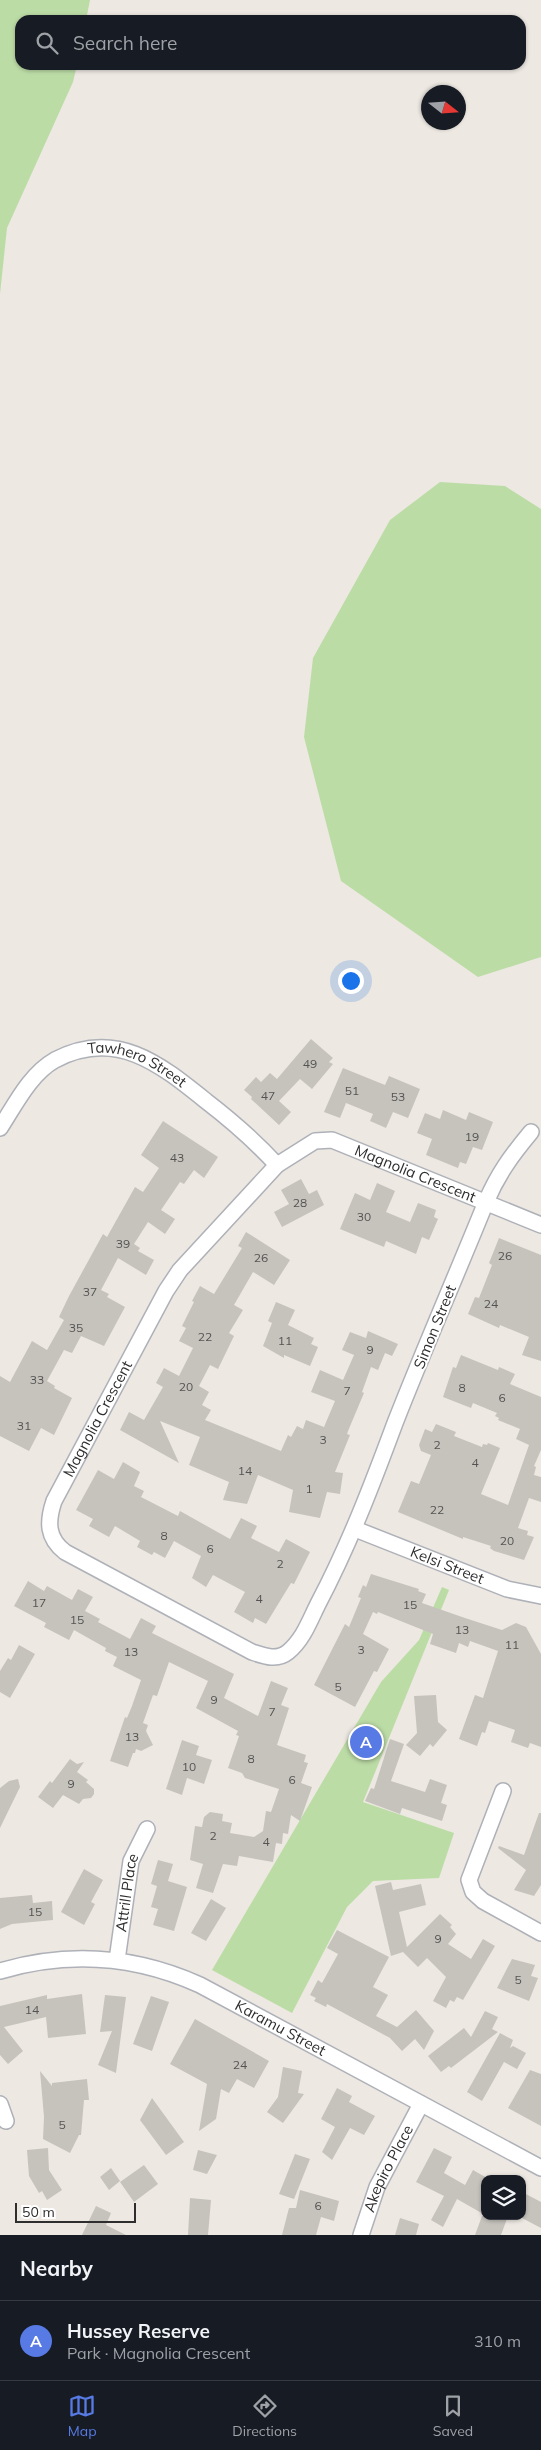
<!DOCTYPE html>
<html lang="en">
<head>
<meta charset="utf-8">
<style>
	:root { --surface:#171b24; --page:#242831; --text:#f1f3f6; --muted:#9ea1a6; --line:#363941; --accent:#577ae5 }
	body { margin:0; font-family:Mulish,sans-serif; background:var(--page); color:var(--text) }
	.controls { position:absolute; right:15px; bottom:15px; display:grid; overflow:hidden; border-radius:10px; box-shadow:0 1px 4px #0004 }
	.controls button { width:45px; height:45px; display:grid; place-items:center; padding:0; border:0; border-bottom:1px solid var(--line); background:var(--surface); color:var(--text); font:25px sans-serif }
	.compass { position:absolute; left:421px; top:85px; width:45px; height:45px; border-radius:50%; background:var(--surface); box-shadow:0 1px 4px #0004; rotate:107deg }
	.scale { position:absolute; left:15px; bottom:12px; width:121px; box-sizing:border-box; padding-left:5px; border:2px solid #2e2e2e; border-top:0; font-size:14px; line-height:18px; white-space:nowrap; color:#2e2e2e; -webkit-text-stroke:4px #fff; paint-order:stroke }
	.you { position:absolute; left:350px; top:980px; width:18px; height:18px; margin:-12px; border:4px solid #fff; border-radius:50%; background:#1a73e8; box-shadow:0 0 0 8px #1a73e833 }
	.badge { display:grid; place-items:center; width:32px; height:32px; border-radius:50%; background:var(--accent); color:#fff; font-size:16px; font-weight:700 }
	.pin { position:absolute; translate:-50% -50%; border:2px solid #fff; box-shadow:0 1px 5px #0006 }
	.list { margin:0; padding:0; list-style:none }
	h2 { display:flex; justify-content:space-between; align-items:center; height:65px; margin:0; padding:0 20px; font-size:21px }
	h2 small { font-size:16px; font-weight:400; color:var(--muted) }
	.list li { display:grid; grid-template-columns:32px 1fr auto; gap:15px; align-items:center; box-sizing:border-box; height:80px; padding:0 20px; border-top:1px solid var(--line) }
	.list b { display:block; font-size:19px; white-space:nowrap }
	.list p { margin:0; font-size:16px; white-space:nowrap; color:var(--muted) }
	.list em { font-size:16px; font-style:normal; color:var(--muted) }
	.icon { flex:none; width:28px; height:28px; fill:none; stroke:currentColor; stroke-width:2; stroke-linecap:round; stroke-linejoin:round }
	.map { position:relative; flex:none; width:541px; height:2235px; overflow:hidden }
	.search { position:absolute; background:var(--surface); box-shadow:0 1px 4px #0004; left:15px; right:15px; top:15px; height:55px; display:flex; align-items:center; gap:12px; box-sizing:border-box; padding:0 18px; border-radius:15px; color:var(--muted); font-size:19px }
	.sheet { height:145px; background:var(--surface) }
	nav { display:flex; justify-content:space-around; align-items:center; box-sizing:border-box; height:70px; border-top:1px solid var(--line); background:var(--surface); font-size:14px; color:var(--muted) }
	nav a { display:grid; justify-items:center; gap:2px }
	nav .on { color:var(--accent) }
	.map>svg:first-child { display:block }
	.green { fill:#bcdca6 }
	.building { fill:#c6c3bd }
	.lines { fill:none; stroke-linecap:round; stroke-linejoin:round }
	.street-casing { stroke:#aeb1b8; stroke-width:18 }
	.street { stroke:#fff; stroke-width:15 }
	.labels { text-anchor:middle; stroke-width:4; stroke-linejoin:round; paint-order:stroke }
	.number-label { font-size:12px; fill:#545352 }
	.street-label { font-size:15px; fill:#2e2e2e; stroke:#fff }
</style>
</head>
<body>
<div class="map">
<svg width="541" height="2235" viewBox="0 0 541 2235">
	<rect width="100%" height="100%" fill="#ede8e2"/>
	<path class="green" d="M0,0H90L86,20H20V65H77L73,82L7,228L0,294Z
		M440,482L505,486L541,509V957L478,977L341,881L304,737L313,658L390,520Z
		M442,1587L449,1590L363,1802L454,1833L439,1878L373,1881L347,1907L292,2013L212,1970L381,1682L419,1640Z"/>
	<path class="building" d="M311,1039L333,1058L329,1062L333,1064L312,1089L300,1079L279,1101L291,1112L279,1125L251,1099L252,1097L244,1090L256,1077L261,1082L270,1073L277,1079Z
		M343,1068L385,1085L389,1076L420,1089L408,1118L393,1112L386,1128L370,1121L373,1114L346,1103L340,1118L324,1112Z
		M443,1110L466,1120L469,1112L493,1122L482,1150L473,1147L466,1164L460,1162L458,1168L426,1155L432,1139L417,1133L425,1113L440,1119Z
		M163,1121L218,1157L204,1178L194,1170L184,1184L180,1182L161,1210L175,1219L165,1234L148,1222L134,1244L140,1248L138,1251L154,1260L146,1275L118,1258L101,1290L109,1294L107,1297L125,1307L104,1346L81,1336L72,1353L64,1350L47,1381L55,1386L54,1388L72,1398L54,1435L41,1428L29,1451L0,1436V1376L10,1382L32,1341L47,1350L64,1320L59,1317L69,1296L103,1234L107,1237L135,1187L143,1192L159,1168L141,1155Z
		M301,1179L309,1194L317,1190L324,1205L282,1227L274,1212L289,1204L281,1190Z
		M377,1183L395,1191L386,1212L410,1222L418,1203L436,1210L434,1217L438,1219L429,1240L422,1237L416,1254L386,1241L384,1247L340,1229L355,1193L370,1200Z
		M246,1232L290,1260L274,1285L253,1272L234,1305L243,1310L229,1333L234,1336L218,1369L210,1365L199,1386L209,1392L202,1405L211,1410L205,1420L281,1451L288,1435L291,1437L297,1426L303,1429L306,1420L324,1427L335,1401L311,1392L320,1370L343,1380L354,1355L342,1350L350,1332L366,1338L368,1331L398,1344L392,1356L385,1353L378,1370L371,1367L362,1392L364,1393L348,1431L347,1434L350,1435L335,1472L343,1473L340,1494L327,1492L320,1518L289,1512L293,1490L258,1475L247,1504L223,1500L229,1482L189,1465L200,1437L160,1421L179,1463L120,1430L129,1412L144,1420L163,1387L156,1383L164,1368L179,1376L193,1348L179,1341L186,1328L182,1326L194,1302L192,1301L200,1286L214,1294L242,1248L238,1246Z
		M499,1238L541,1255V1361L522,1355L529,1337L500,1325L499,1328L468,1314L475,1297L479,1298L492,1265L489,1263Z
		M276,1302L295,1310L288,1325L314,1338L311,1344L318,1347L310,1366L284,1355V1358L263,1346L272,1323L268,1321Z
		M461,1355L498,1370L499,1367L515,1374L510,1384L541,1397V1450L534,1466L536,1467L534,1475L541,1477V1502L529,1498L518,1528L528,1531L527,1535L534,1537L524,1560L494,1551L490,1548L491,1546L463,1537V1539L398,1512L411,1481L419,1484L431,1455L421,1451L419,1445L425,1429L432,1432L436,1424L456,1432L454,1436L482,1447L483,1444L487,1445L488,1443L500,1448L481,1494L508,1505L529,1445L516,1439L520,1429L498,1420L499,1418L495,1416L497,1413L473,1403L471,1408L443,1397L453,1367L456,1368Z
		M123,1462L140,1472L134,1486L144,1491L141,1497L178,1516L180,1511L230,1539L241,1518L257,1526L251,1538L279,1552L286,1539L310,1552L294,1584L291,1583L266,1624L255,1618L253,1623L234,1612L245,1592L213,1575L206,1587L192,1578L201,1556L174,1541L165,1558L154,1552L152,1555L137,1547L140,1541L115,1526L109,1537L89,1526L93,1519L76,1510L98,1470L114,1479Z
		M371,1574L419,1589L418,1591L426,1594L422,1603L465,1618L502,1630L516,1623L526,1627L541,1654V1747L530,1743L528,1748L511,1742L515,1730L489,1721L485,1733L482,1732L477,1746L459,1739L475,1695L483,1698L498,1651L470,1641L468,1647L459,1643L456,1653L430,1644L433,1634L378,1612L377,1614L373,1612L363,1634L389,1649L377,1672L374,1671L355,1707L314,1685L345,1624L349,1627L361,1598L358,1597L363,1585L366,1587Z
		M28,1581L44,1591L47,1586L72,1600L78,1589L93,1597L85,1611L100,1619L98,1622L130,1639L141,1618L156,1626L152,1633L234,1674L224,1698L258,1716L271,1681L288,1688L281,1705L289,1708L277,1745L306,1755L304,1762L308,1763L301,1783L312,1787L300,1821L291,1815L288,1834L283,1833L282,1844L276,1843L273,1862L239,1856L237,1866L223,1864L213,1893L196,1888L203,1864L190,1860L195,1826L202,1827L204,1817L210,1812L223,1814L222,1821L232,1823L230,1833L254,1837L263,1831L266,1811L271,1812L279,1789L245,1778L242,1773L228,1768L239,1736L236,1735L238,1731L196,1708L208,1681L169,1662L157,1696L153,1695L143,1723L148,1725L146,1731L153,1745L141,1751L136,1749L135,1753H133L128,1767L110,1761L125,1717L127,1718L132,1706L141,1680L113,1666L117,1657L105,1651L106,1648L74,1630L69,1640L44,1627L46,1623L14,1606Z
		M19,1645L35,1654L10,1698L0,1692V1671L8,1658L11,1660Z
		M436,1695L438,1722L447,1730L433,1747L430,1744L420,1756L406,1745L417,1733L414,1696Z
		M390,1739L404,1744L391,1781L425,1792L430,1779L447,1785L441,1803L447,1805L442,1821L402,1808L400,1814L365,1801L371,1788L374,1789Z
		M182,1740L199,1746L196,1755L212,1760L204,1784L187,1778L182,1795L166,1789Z
		M70,1759L77,1764L84,1762L77,1772L88,1780L86,1782L94,1789V1794L91,1798L83,1799L79,1804L63,1795L53,1808L38,1797L50,1781L52,1783Z
		M18,1779L20,1787L0,1828V1788L9,1781Z
		M539,1813H541V1885L534,1896L514,1890L526,1870L498,1848L499,1846L524,1855Z
		M158,1860L173,1864L168,1881L187,1887L174,1931L153,1925L158,1909L151,1907L157,1886L151,1884Z
		M84,1869L103,1880L91,1902L95,1904L84,1925L61,1912Z
		M391,1882L393,1890L421,1884L426,1905L399,1912L407,1947L440,1914L452,1925L450,1927L456,1934L448,1944L471,1959L483,1939L495,1946L463,2000L457,1997L454,2002L450,2000L446,2008L433,2001L446,1977L427,1958L418,1967L403,1952L391,1956L375,1886Z
		M32,1895L33,1903L52,1901L53,1920L12,1924L0,1929V1898Z
		M211,1899L226,1908L206,1941L191,1933Z
		M337,1930L389,1957L373,1987L388,1995L376,2016L397,2027L416,2010L434,2031L424,2050L415,2039L402,2051L390,2038L327,2004L326,2007L314,2001L316,1998L310,1995L318,1980L322,1983L338,1954L327,1948Z
		M512,1959L535,1965L531,1976L538,1978L529,2001L497,1988Z
		M82,1994L86,2034L48,2038L46,2017L4,2027L23,2051L8,2064L0,2055V2006L47,1995V1999Z
		M105,1995L126,1997L116,2073L98,2065L112,2031L100,2032Z
		M151,1996L169,2002L152,2051L133,2044Z
		M485,2011L498,2017L492,2029L498,2032L451,2068L449,2066L441,2072L428,2056L464,2028L471,2037Z
		M195,2019L269,2061L254,2088L237,2079L229,2093L221,2089L216,2119L199,2131L207,2084L170,2064Z
		M500,2033L513,2040L510,2048L513,2046L526,2053L517,2069L504,2062L482,2101L467,2092Z
		M283,2067L302,2071L298,2093L304,2094L283,2123L267,2112L278,2097Z
		M530,2070L541,2074V2126L508,2108Z
		M40,2071L52,2086V2083L87,2079L89,2100H84L81,2135H79L70,2153L43,2139L44,2117Z
		M337,2088L352,2096L349,2102L375,2116L364,2135L350,2128L332,2160L322,2152L335,2127L321,2119Z
		M152,2098L184,2142L166,2155L140,2120Z
		M48,2148L49,2170L62,2190L47,2200L42,2191L39,2193L29,2176L27,2150Z
		M434,2148L452,2157L444,2173L465,2185L473,2170L487,2178L485,2179V2215L457,2199L443,2227L431,2220L444,2196L416,2182Z
		M198,2150L217,2155L207,2174L193,2170Z
		M295,2154L310,2159L294,2199L279,2194Z
		M144,2165L158,2184L134,2202L120,2182Z
		M111,2168L120,2181L109,2190L100,2177Z
		M300,2190L339,2201L334,2221L321,2217L316,2235H282L289,2208H296Z
		M522,2192L541,2202V2228L522,2218Z
		M190,2198L211,2200L208,2235H188Z
		M96,2206L111,2213L106,2225L126,2235H82Z
		M482,2216H508L501,2235H475Z
		M400,2218L419,2224L416,2235H395Z"/>
	<g class="lines">
		<defs>
			<g id="street">
				<path id="s1" d="M0,1128C15,1105 30,1074 55,1060C116,1028 160,1064 206,1101C232,1121 255,1141 277,1165"/>
				<path id="s2" d="M531,1132C511,1156 498,1174 486,1202C456,1276 424,1349 395,1423C372,1485 349,1545 318,1604C310,1620 303,1640 288,1652C277,1661 264,1656 252,1652L65,1552C47,1538 47,1522 54,1501L166,1291L180,1270L277,1165L315,1141L332,1140L541,1225"/>
				<path id="s3" d="M355,1529L507,1589L541,1596"/>
				<path d="M503,1791L469,1880L473,1892L483,1901L541,1933"/>
				<path id="s4" d="M117,1960L131,1861L147,1829"/>
				<path id="s5" d="M0,1971C68,1951 136,1956 200,1985L541,2168"/>
				<path d="M0,2104L6,2121"/>
				<path id="s6" d="M361,2235L377,2187L421,2104"/>
			</g>
		</defs>
		<use href="#street" class="street-casing"/>
		<use href="#street" class="street"/>
	</g>
	<g class="labels">
		<g class="number-label">
			<text x="310" y="1068">49</text>
			<text x="352" y="1095">51</text>
			<text x="268" y="1100">47</text>
			<text x="398" y="1101">53</text>
			<text x="472" y="1141">19</text>
			<text x="177" y="1162">43</text>
			<text x="300" y="1207">28</text>
			<text x="364" y="1221">30</text>
			<text x="123" y="1248">39</text>
			<text x="505" y="1260">26</text>
			<text x="261" y="1262">26</text>
			<text x="90" y="1296">37</text>
			<text x="491" y="1308">24</text>
			<text x="76" y="1332">35</text>
			<text x="205" y="1341">22</text>
			<text x="285" y="1345">11</text>
			<text x="370" y="1354">9</text>
			<text x="37" y="1384">33</text>
			<text x="186" y="1391">20</text>
			<text x="462" y="1392">8</text>
			<text x="347" y="1395">7</text>
			<text x="502" y="1402">6</text>
			<text x="24" y="1430">31</text>
			<text x="323" y="1444">3</text>
			<text x="437" y="1449">2</text>
			<text x="475" y="1467">4</text>
			<text x="245" y="1475">14</text>
			<text x="309" y="1493">1</text>
			<text x="437" y="1514">22</text>
			<text x="164" y="1540">8</text>
			<text x="507" y="1545">20</text>
			<text x="210" y="1553">6</text>
			<text x="280" y="1568">2</text>
			<text x="259" y="1603">4</text>
			<text x="39" y="1607">17</text>
			<text x="410" y="1609">15</text>
			<text x="77" y="1624">15</text>
			<text x="462" y="1634">13</text>
			<text x="512" y="1649">11</text>
			<text x="361" y="1654">3</text>
			<text x="131" y="1656">13</text>
			<text x="338" y="1691">5</text>
			<text x="214" y="1704">9</text>
			<text x="272" y="1716">7</text>
			<text x="132" y="1741">13</text>
			<text x="251" y="1763">8</text>
			<text x="189" y="1771">10</text>
			<text x="292" y="1784">6</text>
			<text x="71" y="1788">9</text>
			<text x="213" y="1840">2</text>
			<text x="266" y="1846">4</text>
			<text x="35" y="1916">15</text>
			<text x="438" y="1943">9</text>
			<text x="518" y="1984">5</text>
			<text x="32" y="2014">14</text>
			<text x="240" y="2069">24</text>
			<text x="62" y="2129">5</text>
			<text x="318" y="2210">6</text>
		</g>
		<g class="street-label">
			<text dy="5" stroke="none"><textPath href="#s1" startOffset="176">Tawhero Street</textPath></text>
			<text dy="5" stroke="none"><textPath href="#s2" startOffset="1441">Magnolia Crescent</textPath></text>
			<text transform="translate(435 1327) rotate(-68)" y="5">Simon Street</text>
			<text dy="5" stroke="none"><textPath href="#s2" startOffset="976">Magnolia Crescent</textPath></text>
			<text dy="5" stroke="none"><textPath href="#s3" startOffset="99">Kelsi Street</textPath></text>
			<text dy="5" stroke="none"><textPath href="#s4" startOffset="68">Attrill Place</textPath></text>
			<text dy="5" stroke="none"><textPath href="#s5" startOffset="296">Karamu Street</textPath></text>
			<text dy="5" stroke="none"><textPath href="#s6" startOffset="72">Akepiro Place</textPath></text>
		</g>
	</g>
</svg>
<div class="controls">
<button><svg class="icon" aria-label="layers" viewBox="0 0 24 24"><path d="M12 4l9 5-9 5-9-5zM3 14l9 5 9-5"/></svg></button>
</div>
<svg class="compass" viewBox="-18 -18 36 36"><path d="M0-13l5 13h-10z" fill="#e53935"/><path d="M0 13l5-13h-10z" fill="#9ea1a6"/></svg>
<div class="scale">50 m</div>
<div class="you"></div>
<div class="pin badge" style="left:366px;top:1742px">A</div>
<div class="search"><svg class="icon" aria-label="search" viewBox="0 0 24 24"><circle cx="10" cy="10" r="6"/><path d="M15 15l6 6"/></svg>Search here</div>
</div>
<section class="sheet">
<h2>Nearby<small></small></h2>
<ul class="list">
<li><span class="badge">A</span><div><b>Hussey Reserve</b><p>Park · Magnolia Crescent</p></div><em>310 m</em></li>
</ul>
</section>
<nav>
<a class="on"><svg class="icon" aria-label="map" viewBox="0 0 24 24"><path d="M3 6l6-2 6 2 6-2v14l-6 2-6-2-6 2zM9 4v14M15 6v14"/></svg>Map</a>
<a><svg class="icon" aria-label="directions" viewBox="0 0 24 24"><path d="M12 3l9 9-9 9-9-9zM9 14v-3h6M13 9l2 2-2 2"/></svg>Directions</a>
<a><svg class="icon" aria-label="saved" viewBox="0 0 24 24"><path d="M7 4h10v16l-5-4-5 4z"/></svg>Saved</a>
</nav>
</body>
</html>
